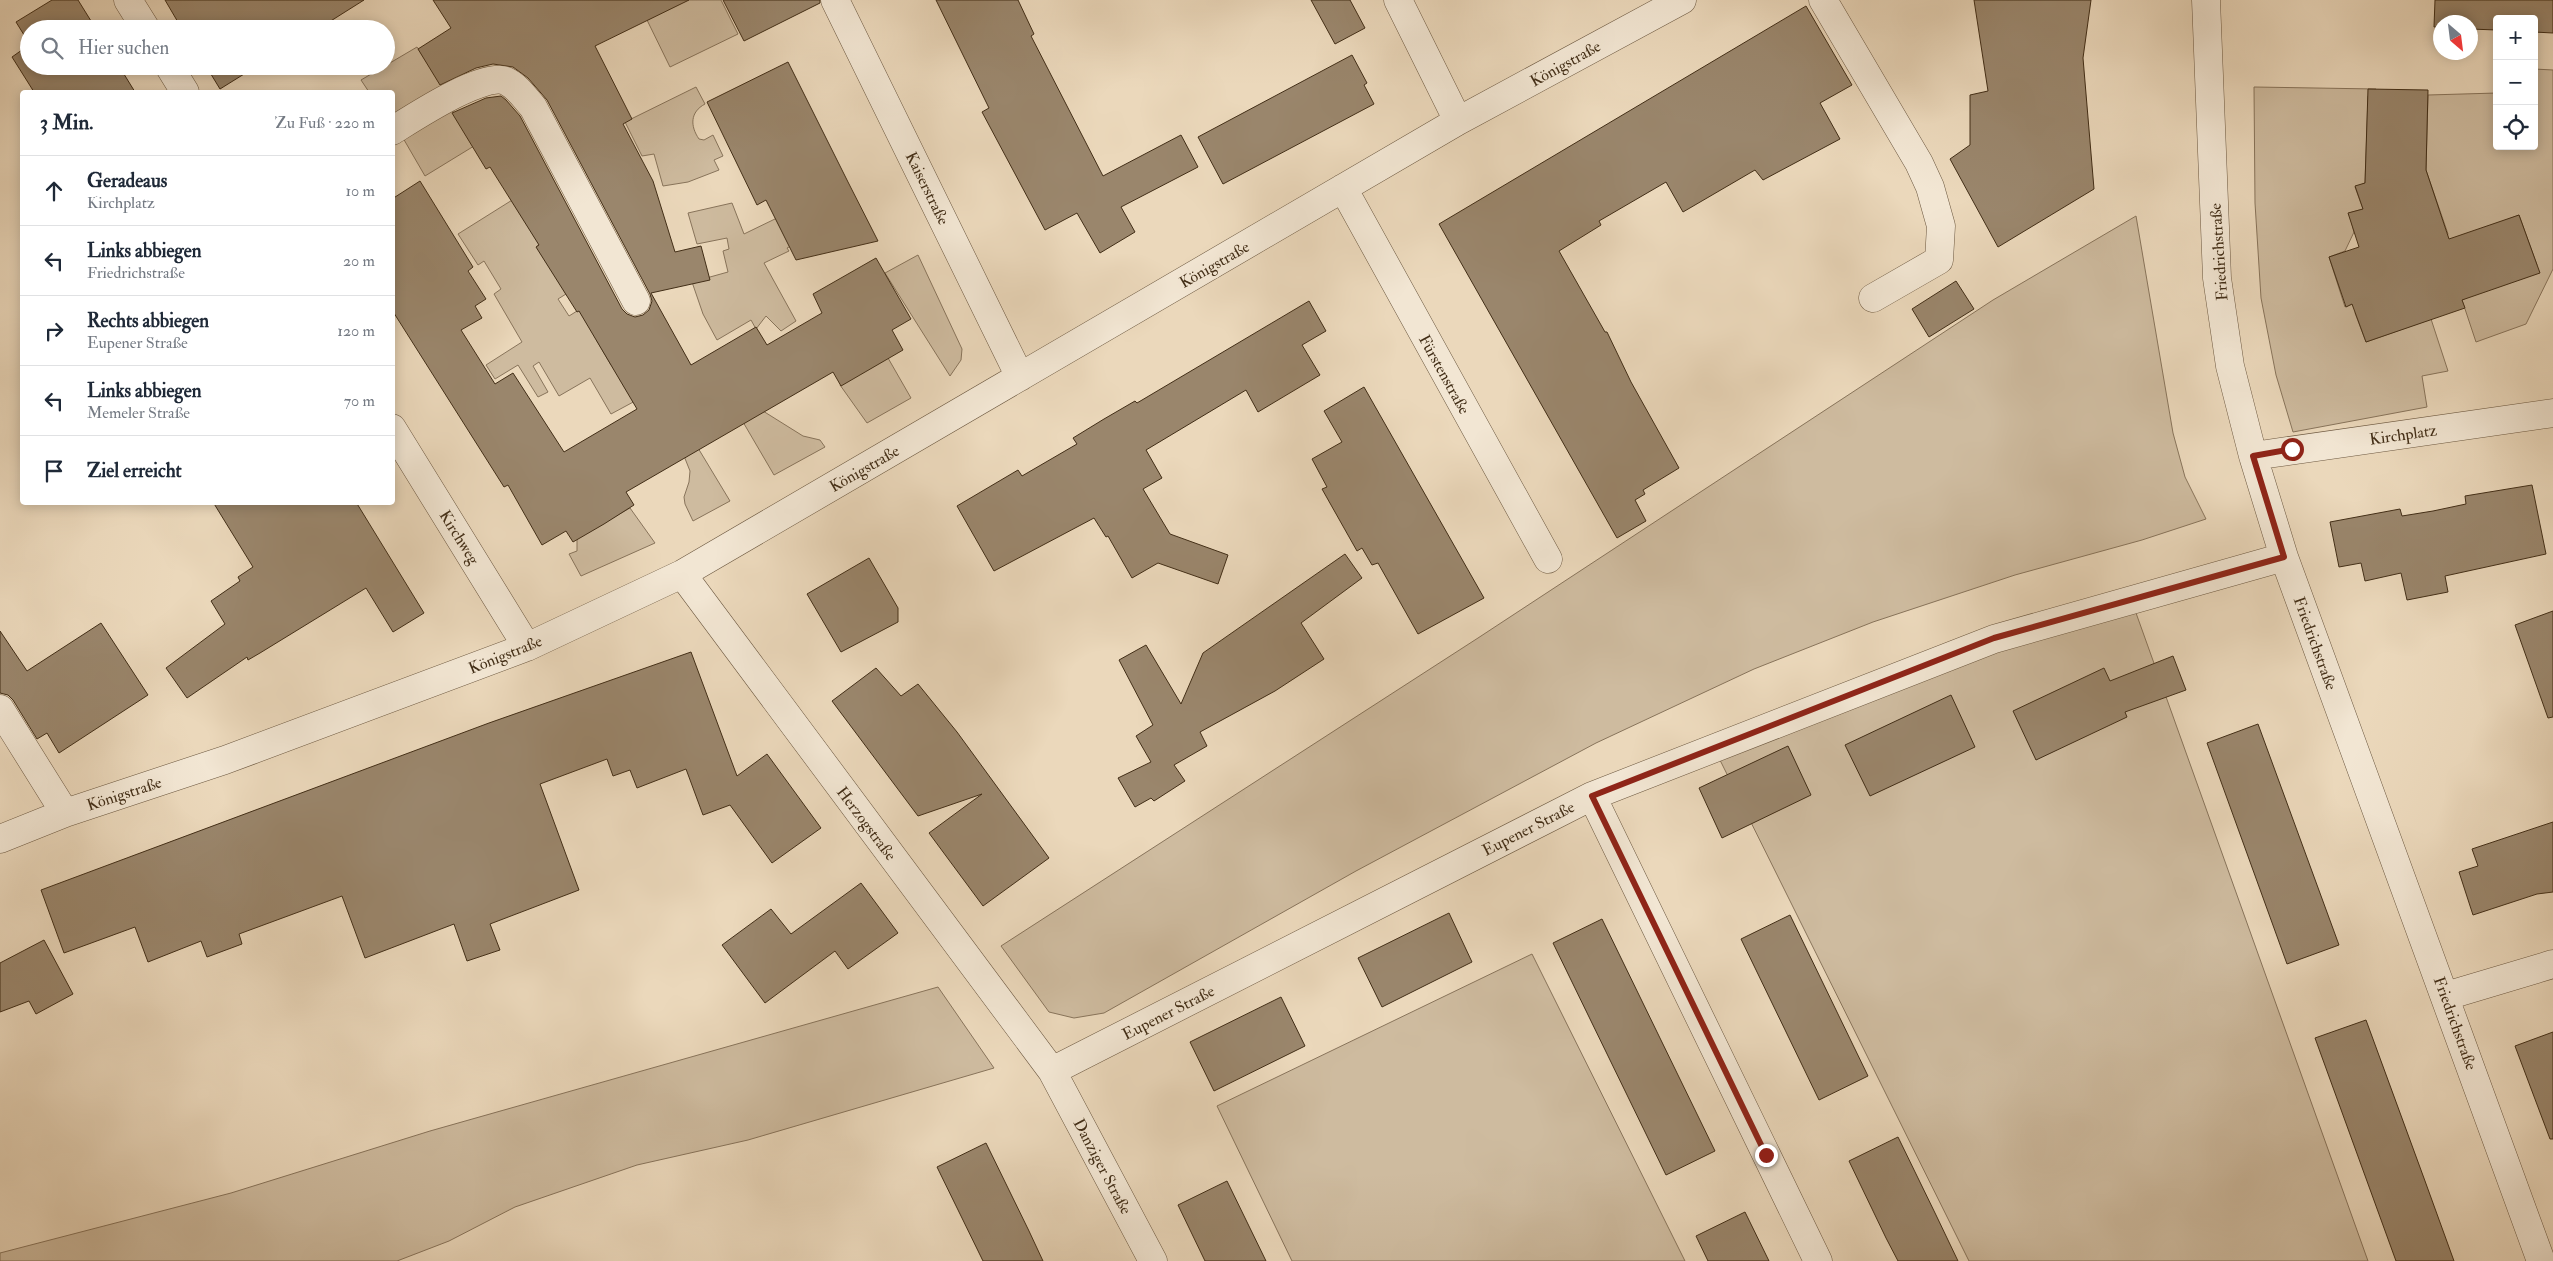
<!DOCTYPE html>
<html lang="de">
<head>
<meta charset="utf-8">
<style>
	:root { --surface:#fff; --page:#f6f6f7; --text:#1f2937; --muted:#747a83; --line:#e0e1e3 }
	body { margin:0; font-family:"IM FELL Double Pica",serif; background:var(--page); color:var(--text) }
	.controls { position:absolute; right:15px; top:15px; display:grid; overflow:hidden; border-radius:5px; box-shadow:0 2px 12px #0003 }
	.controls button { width:45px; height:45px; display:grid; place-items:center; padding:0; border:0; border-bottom:1px solid var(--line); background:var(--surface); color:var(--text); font:25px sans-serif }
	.compass { position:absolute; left:2433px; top:15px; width:45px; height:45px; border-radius:50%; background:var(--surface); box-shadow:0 2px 12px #0003; rotate:152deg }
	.stop { position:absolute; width:15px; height:15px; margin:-11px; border:4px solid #8f2418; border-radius:50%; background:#fff }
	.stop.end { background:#8f2418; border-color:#fff; box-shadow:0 1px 5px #0008 }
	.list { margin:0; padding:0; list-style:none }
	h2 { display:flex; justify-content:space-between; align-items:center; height:65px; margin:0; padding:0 20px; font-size:21px }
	h2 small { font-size:16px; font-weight:400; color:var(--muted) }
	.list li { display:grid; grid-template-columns:32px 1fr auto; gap:15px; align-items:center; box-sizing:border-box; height:70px; padding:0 20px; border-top:1px solid var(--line) }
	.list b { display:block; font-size:19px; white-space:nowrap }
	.list p { margin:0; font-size:16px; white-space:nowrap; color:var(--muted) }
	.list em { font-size:16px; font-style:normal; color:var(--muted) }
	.icon { flex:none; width:28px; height:28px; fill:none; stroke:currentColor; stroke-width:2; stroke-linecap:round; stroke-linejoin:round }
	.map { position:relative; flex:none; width:2553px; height:1261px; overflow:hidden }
	.search { position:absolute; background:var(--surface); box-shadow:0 2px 12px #0003; left:20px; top:20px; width:375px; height:55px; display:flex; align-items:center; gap:12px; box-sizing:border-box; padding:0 18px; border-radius:28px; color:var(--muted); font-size:19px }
	.panel { position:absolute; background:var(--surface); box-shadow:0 2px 12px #0003; left:20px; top:90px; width:375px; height:415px; border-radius:5px }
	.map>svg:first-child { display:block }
	.green { fill:#cebb9f; stroke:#88745b }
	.building { fill:#9a866c; stroke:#422e17 }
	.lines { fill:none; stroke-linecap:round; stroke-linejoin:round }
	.minor-casing { stroke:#6c5840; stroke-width:29 }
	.minor { stroke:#f2e6d3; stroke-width:28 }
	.route { stroke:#8f2418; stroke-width:6 }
	.labels { text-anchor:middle; stroke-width:5; stroke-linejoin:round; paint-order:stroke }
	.street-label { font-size:16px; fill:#422e17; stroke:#f2e6d3 }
</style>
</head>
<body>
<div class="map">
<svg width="2553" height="1261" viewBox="0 0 2553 1261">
	<rect width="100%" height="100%" fill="#ebd8bb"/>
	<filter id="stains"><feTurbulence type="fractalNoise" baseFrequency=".004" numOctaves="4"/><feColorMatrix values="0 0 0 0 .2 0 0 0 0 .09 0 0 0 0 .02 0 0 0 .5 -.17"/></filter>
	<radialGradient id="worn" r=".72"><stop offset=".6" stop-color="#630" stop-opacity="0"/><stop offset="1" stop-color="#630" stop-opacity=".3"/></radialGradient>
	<path class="green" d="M687,0H721L738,34L670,67L647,20Z
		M417,47L442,86L393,118L392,92H369L361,80Z
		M2534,69L2553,70V269L2526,324L2476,342L2462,300L2537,265L2519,215L2443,245L2448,234L2426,170L2428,95L2497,93V146H2534Z
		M696,87L705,104C690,112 690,126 699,139L704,140L713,135L723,156L714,160L719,170L688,182L663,186L654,154L642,156L625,122Z
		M2254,87L2376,89L2368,96L2365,183L2355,187L2363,209L2349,213L2354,232L2345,251L2329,257L2345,307L2360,301L2355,313L2366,342L2431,319L2448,371L2422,376L2427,407L2293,432L2276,375L2261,298L2255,203Z
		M451,108L474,146L425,176L403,138Z
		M525,192L567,228L537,246L555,275L595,276L558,299L569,316L606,293L625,324L597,341L611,365L663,386L611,414L590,378L559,396L539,362L533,366L548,392L538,397L518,365L495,379L486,365L522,342L494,294L501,289L484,261L478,265L458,234Z
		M732,203L744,234L777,218L791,246L787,248L789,251L764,263L796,321L781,331L766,316L756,329L751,320L717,340L703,314L692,282L728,272L723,251L729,249L727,238L697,244L688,213Z
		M2136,216L2173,433L2185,477L2206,519L2142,540L2015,575L1873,622L1754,669L1596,743L1356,871L1104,1013L1074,1018L1049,1012L1001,946L1478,638L1993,300Z
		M918,255L962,349L961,360L950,376L885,273Z
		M888,358L911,398L867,423L840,385Z
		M763,411L803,436L820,440L825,447L774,475L743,422Z
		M698,448L730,501L693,521L685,504L684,497L689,482L690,471L684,456Z
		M630,508L655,543L581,576L569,554L577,551V538Z
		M2131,599L2368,1261H1969L1714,748Z
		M1532,954L1685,1261H1292L1217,1106Z
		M938,987L994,1068L748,1140L637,1165L515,1207L449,1241L397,1261H0V1253L231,1193L430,1131Z"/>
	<path class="building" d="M52,0H78L96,29H29V43L16,22Z
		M165,0H364L318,29H182Z
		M433,0H689L595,46L632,119L623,124L653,181L675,252L701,246L710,280L651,293L691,365L756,327L767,345L822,313L813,294L876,258L911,319L892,330L903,350L841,386L833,372L626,492L634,505L604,524L573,542L566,531L542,545L508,485L504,487L392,310V199L420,181L473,267L468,271L486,299L475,306L482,318L461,330L495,384L513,373L564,452L637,409L579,311L577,312L536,247L539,245L490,167L486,169L452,113L486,98L501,96L506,100L520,116L622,309L627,314L635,317L643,315L649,310L652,301L650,294L547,100L528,78L513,67L493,64L476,68L440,85L418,49L451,28Z
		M723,0H820V3L744,41Z
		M936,0H1018L1034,34L1031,36L1103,176L1181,135L1198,167L1121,207L1135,232L1100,253L1077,213L1045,230L982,112L989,108Z
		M1311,0H1350L1365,28L1335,44Z
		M1974,0H2091L2083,58L2094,189L1998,247L1950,159L1970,145V95L1988,91Z
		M2435,0H2553V33L2534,32V19H2497V30L2470,29V22H2440V27H2434Z
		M1806,6L1852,85L1820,103L1840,139L1763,180L1755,170L1683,212L1666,182L1599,221L1601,225L1559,251L1605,332H1607L1631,382L1679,468L1643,490L1645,494L1635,500L1646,521L1617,538L1439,224Z
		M29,45V66H119L135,92H34L12,57Z
		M1352,55L1367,83L1364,85L1374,104L1223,184L1198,137Z
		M788,62L848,182L878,241L796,260L766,200L757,205L707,102Z
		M206,66H257L220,89Z
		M2368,89L2428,90L2426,170L2449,239L2519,215L2540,273L2462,300L2465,308L2366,342L2352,304L2346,307L2329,257L2359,247L2348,213L2363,209L2355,186L2365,183Z
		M1956,281L1974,309L1929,337L1912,309Z
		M1309,301L1326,331L1302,345L1320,375L1258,412L1246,390L1146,450L1162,478L1143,489L1170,534L1228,555L1218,584L1158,563L1132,578L1108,536L1106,537L1094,518L994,571L957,506L1018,470L1022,476L1077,444L1073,438L1104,419L1135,401L1137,403Z
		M1364,387L1484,598L1418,634L1378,563L1372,565L1362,548L1357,551L1322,489L1327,487L1312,459L1342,442L1324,411Z
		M2532,485L2546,554L2445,576L2448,592L2407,600L2401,573L2365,581L2361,563L2339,567L2330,522L2400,509L2402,516L2433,511L2466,504L2465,496Z
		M213,502H356L424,613L393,632L366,588L260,653L248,660L247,657L187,698L166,668L225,624L211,601L240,581L238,577L253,567Z
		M1345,554L1362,578L1301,623L1324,659L1275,691L1200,732L1207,746L1174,765L1185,781L1154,801L1151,798L1135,807L1118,778L1151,762L1136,736L1153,725L1119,660L1146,645L1181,704L1203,653Z
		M869,558L898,608V622L841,652L807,594Z
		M2553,611V717L2548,718L2515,625Z
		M101,623L148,695L59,753L47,733L37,739L13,700L8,695L0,693V631L27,671Z
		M691,652L737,776L767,754L821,828L772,863L730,805L703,815L686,769L637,788L630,770L613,776L607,759L540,784L579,890L490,924L500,950L467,961L454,924L365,958L342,896L239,934L242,944L207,957L201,941L148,962L135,927L64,953L41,890L489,723Z
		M2173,656L2186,690L2125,712L2127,717L2036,760L2013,711L2104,668L2110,681Z
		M876,668L901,696L918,684L957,732L1049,858L983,906L929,833L982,794L918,816L832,701Z
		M1951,695L1975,747L1870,796L1845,745Z
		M2258,724L2339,945L2287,964L2207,743Z
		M1788,746L1811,795L1722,838L1699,788Z
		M2553,822V892L2537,894L2473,915L2459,872L2478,866L2472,849Z
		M861,883L898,933L848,969L835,951L765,1003L722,945L771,909L791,934Z
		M1449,913L1472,962L1382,1007L1358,958Z
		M1790,915L1868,1076L1819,1100L1741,939Z
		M1602,919L1715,1151L1666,1175L1553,943Z
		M44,940L73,994L36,1014L29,1001L0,1012V963Z
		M1281,997L1305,1046L1214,1091L1190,1042Z
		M2366,1020L2425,1181L2454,1261H2396L2315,1038Z
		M2553,1032V1139H2550L2515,1046Z
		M1898,1137L1936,1215L1958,1261H1898L1886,1238L1849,1161Z
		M986,1143L1029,1231L1043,1261H983L937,1167Z
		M1227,1181L1266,1261H1205L1178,1205Z
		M1745,1212L1769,1261H1708L1696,1236Z"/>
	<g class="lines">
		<defs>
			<path id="minor" d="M128,0L146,29
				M835,0L1020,377
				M1398,0L1458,121
				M1823,0L1919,163L1930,187L1941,226L1939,260L1873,298
				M2206,0L2217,278L2230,366L2253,456L2284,557L2541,1261
				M169,66L185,92
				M392,131C413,118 484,71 506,81C517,86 525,98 533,107L636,301
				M1343,188L1548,559
				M392,428L527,647
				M2253,456L2553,413
				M682,574L1052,1071L1153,1261
				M0,709L65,813
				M1592,796L1818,1261
				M0,839L65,813L225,760L527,647L682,574L1458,121L1682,0
				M2446,996L2553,964
				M1052,1071L1592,796L1994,639L2284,557"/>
		</defs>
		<use href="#minor" class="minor-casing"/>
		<use href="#minor" class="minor"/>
	</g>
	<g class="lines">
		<path class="route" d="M1766,1155L1592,796L1994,638L2284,557L2253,456L2292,449"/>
	</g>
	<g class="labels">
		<g class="street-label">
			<text transform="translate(1565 63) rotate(-29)" y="6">Königstraße</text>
			<text transform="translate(928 188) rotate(64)" y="6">Kaiserstraße</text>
			<text transform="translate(2218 252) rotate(-94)" y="6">Friedrichstraße</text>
			<text transform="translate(1214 264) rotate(-30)" y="6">Königstraße</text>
			<text transform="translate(1445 374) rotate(61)" y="6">Fürstenstraße</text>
			<text transform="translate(2403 434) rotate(-8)" y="6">Kirchplatz</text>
			<text transform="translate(864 468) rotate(-30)" y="6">Königstraße</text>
			<text transform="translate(460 537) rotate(58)" y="6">Kirchweg</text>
			<text transform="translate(2316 643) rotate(70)" y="6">Friedrichstraße</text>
			<text transform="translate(505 654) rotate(-22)" y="6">Königstraße</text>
			<text transform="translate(124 793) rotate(-18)" y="6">Königstraße</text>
			<text transform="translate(867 823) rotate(53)" y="6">Herzogstraße</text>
			<text transform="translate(1528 828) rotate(-27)" y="6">Eupener Straße</text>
			<text transform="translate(1168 1012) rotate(-27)" y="6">Eupener Straße</text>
			<text transform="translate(2456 1023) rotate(70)" y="6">Friedrichstraße</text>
			<text transform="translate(1103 1166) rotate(62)" y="6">Danziger Straße</text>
		</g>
	</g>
	<rect width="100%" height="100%" filter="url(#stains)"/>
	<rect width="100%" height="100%" fill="url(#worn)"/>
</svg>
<div class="controls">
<button>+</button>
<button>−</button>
<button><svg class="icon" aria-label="locate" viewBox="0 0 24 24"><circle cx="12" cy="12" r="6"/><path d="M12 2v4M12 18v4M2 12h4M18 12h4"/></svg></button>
</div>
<svg class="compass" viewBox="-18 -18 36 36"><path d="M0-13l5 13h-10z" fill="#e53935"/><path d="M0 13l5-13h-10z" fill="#747a83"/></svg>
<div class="stop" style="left:2292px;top:449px"></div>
<div class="stop end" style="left:1766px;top:1155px"></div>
<div class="search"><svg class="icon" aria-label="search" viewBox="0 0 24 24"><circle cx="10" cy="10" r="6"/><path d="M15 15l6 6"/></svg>Hier suchen</div>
<section class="panel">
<h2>3 Min.<small>Zu Fuß · 220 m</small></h2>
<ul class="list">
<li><svg class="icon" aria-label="ahead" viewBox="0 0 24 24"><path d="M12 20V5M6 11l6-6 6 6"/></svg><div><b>Geradeaus</b><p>Kirchplatz</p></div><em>10 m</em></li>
<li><svg class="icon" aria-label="left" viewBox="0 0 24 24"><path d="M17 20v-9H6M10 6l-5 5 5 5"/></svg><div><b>Links abbiegen</b><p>Friedrichstraße</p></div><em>20 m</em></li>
<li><svg class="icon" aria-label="right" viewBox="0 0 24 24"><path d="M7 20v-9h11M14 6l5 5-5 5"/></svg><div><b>Rechts abbiegen</b><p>Eupener Straße</p></div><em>120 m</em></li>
<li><svg class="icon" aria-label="left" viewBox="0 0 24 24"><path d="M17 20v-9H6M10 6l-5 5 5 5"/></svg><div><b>Links abbiegen</b><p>Memeler Straße</p></div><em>70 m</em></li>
<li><svg class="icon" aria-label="arrive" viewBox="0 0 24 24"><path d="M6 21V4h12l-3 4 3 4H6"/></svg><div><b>Ziel erreicht</b></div></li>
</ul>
</section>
</div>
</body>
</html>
